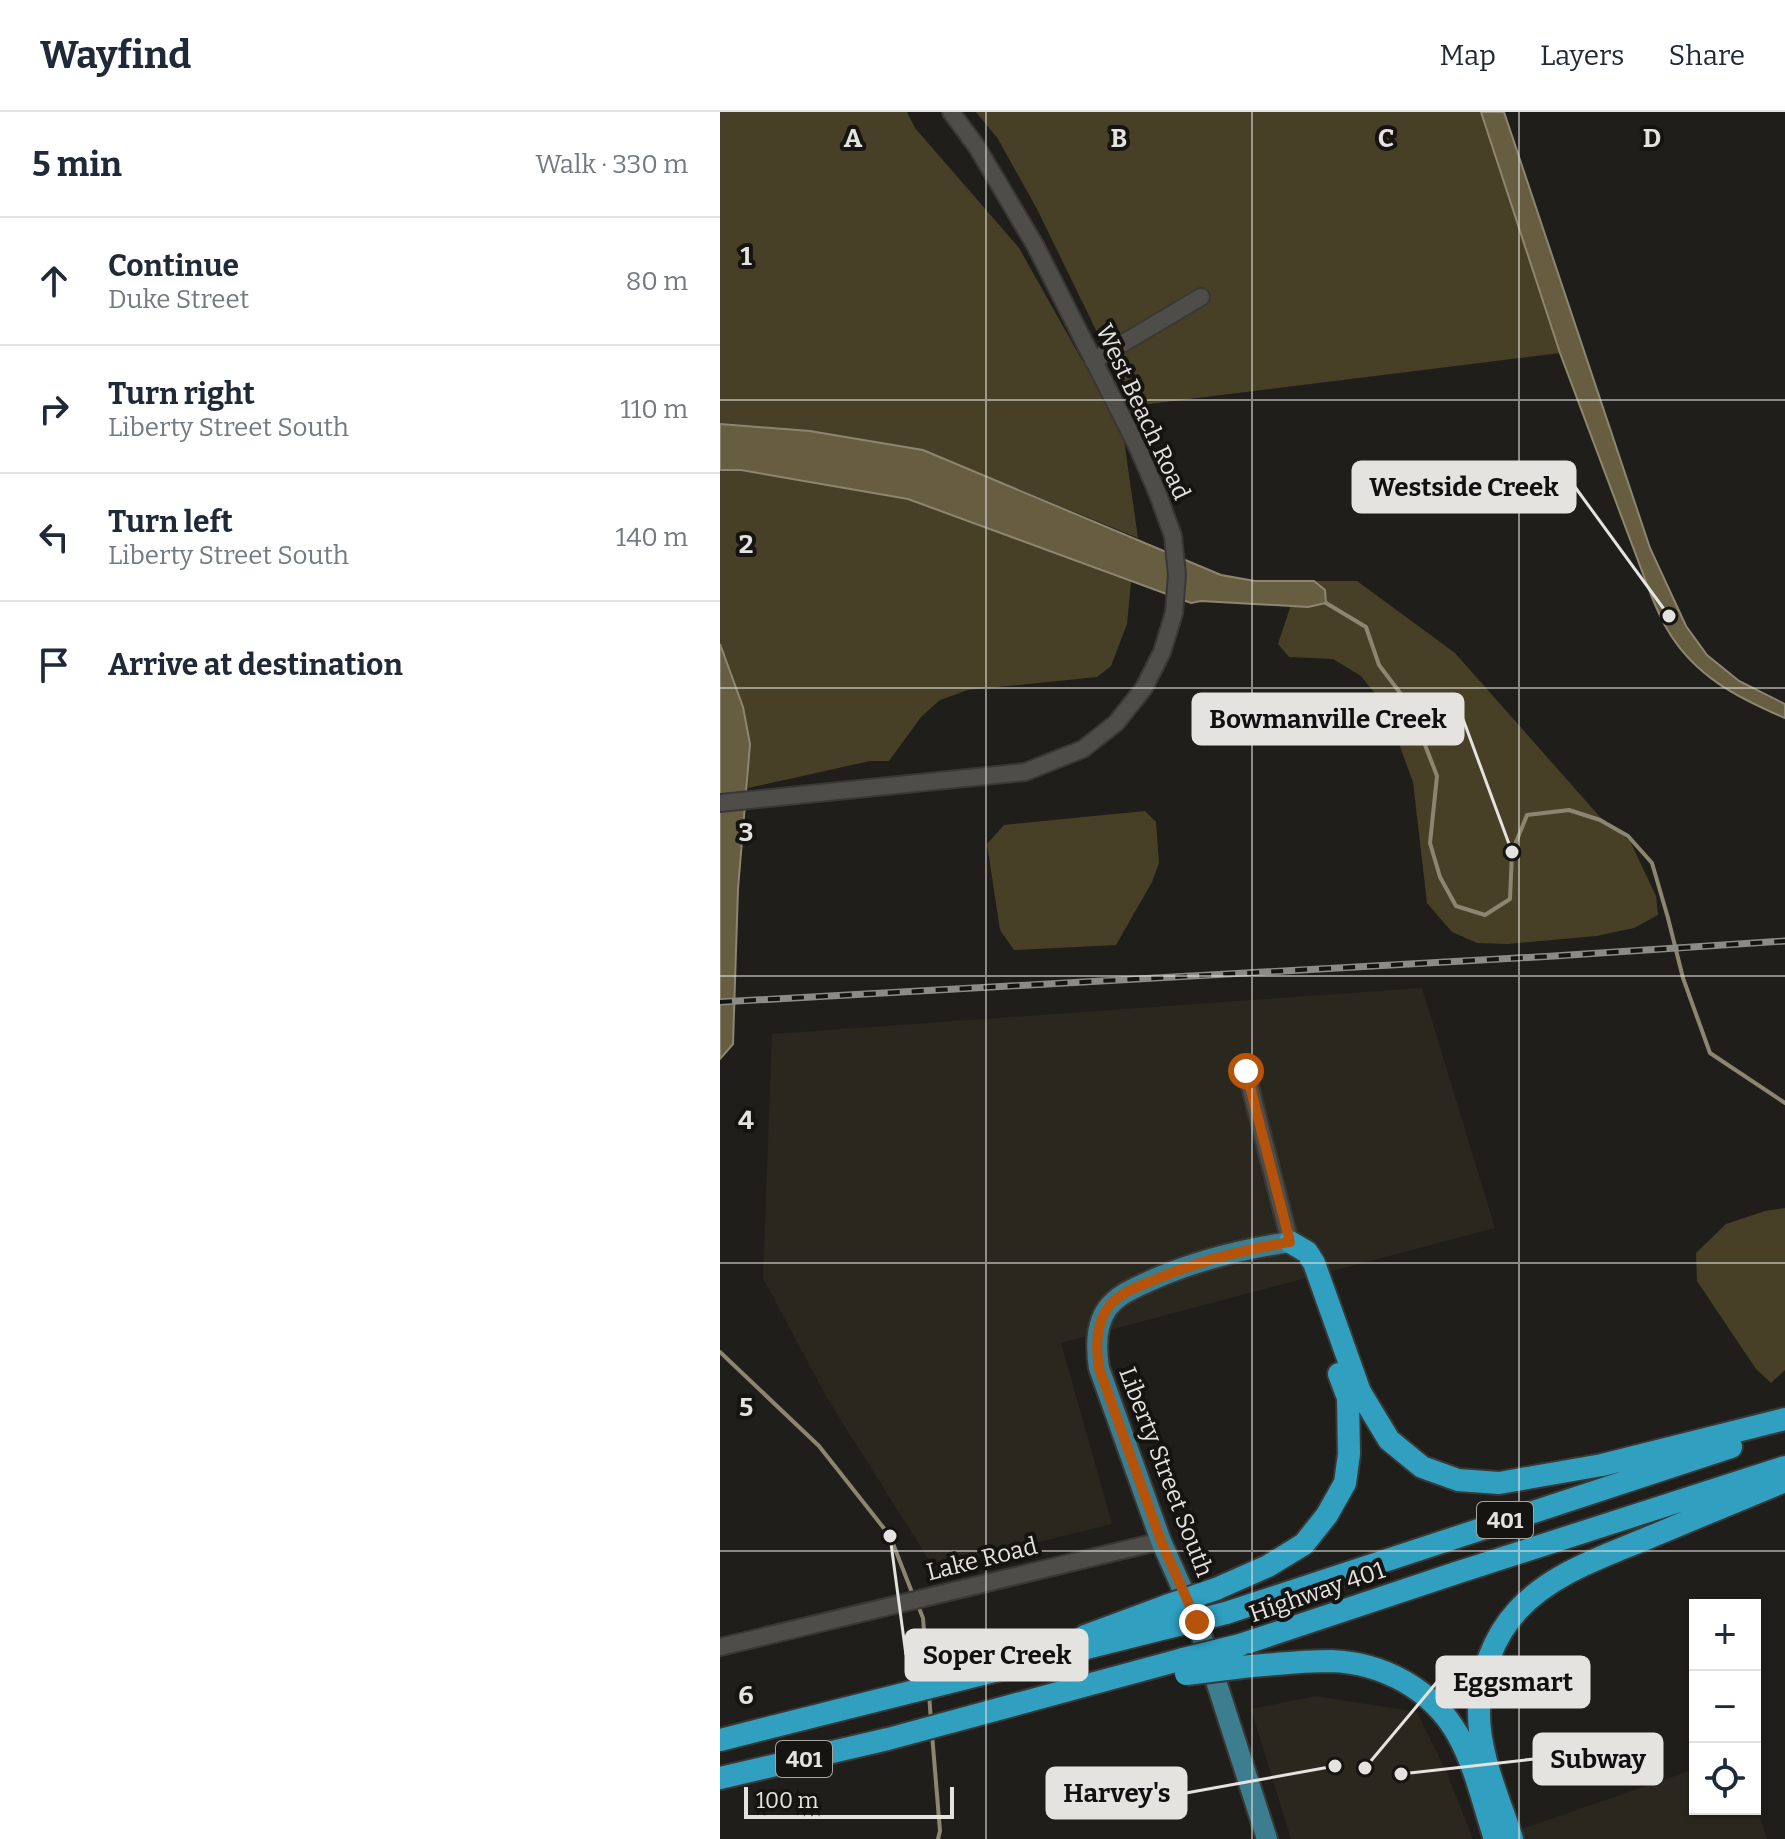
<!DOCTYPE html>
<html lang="en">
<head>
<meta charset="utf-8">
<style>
	:root { --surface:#fff; --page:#f2f2f3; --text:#1f2937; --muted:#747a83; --line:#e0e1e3 }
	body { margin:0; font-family:Bitter,serif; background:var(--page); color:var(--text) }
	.controls { position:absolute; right:24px; bottom:24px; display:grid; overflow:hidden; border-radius:0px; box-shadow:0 2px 6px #0004 }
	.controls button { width:72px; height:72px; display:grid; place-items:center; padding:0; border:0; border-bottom:2px solid var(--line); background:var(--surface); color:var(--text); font:40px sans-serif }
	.scale { position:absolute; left:24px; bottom:20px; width:210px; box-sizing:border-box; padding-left:8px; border:4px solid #e4e3e0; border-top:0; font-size:22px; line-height:28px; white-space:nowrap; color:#e4e3e0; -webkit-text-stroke:6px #151411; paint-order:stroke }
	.stop { position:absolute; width:24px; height:24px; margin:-18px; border:6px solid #b45309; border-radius:50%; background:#fff }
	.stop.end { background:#b45309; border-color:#fff; box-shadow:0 2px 8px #0008 }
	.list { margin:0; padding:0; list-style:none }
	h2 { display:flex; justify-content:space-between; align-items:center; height:104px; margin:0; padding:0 32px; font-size:34px }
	h2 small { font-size:26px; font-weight:400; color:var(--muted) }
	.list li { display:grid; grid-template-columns:52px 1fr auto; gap:24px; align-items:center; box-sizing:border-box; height:128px; padding:0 32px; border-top:2px solid var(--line) }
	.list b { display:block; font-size:30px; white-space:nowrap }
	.list p { margin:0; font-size:26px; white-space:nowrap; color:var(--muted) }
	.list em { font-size:26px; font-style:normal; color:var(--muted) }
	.icon { flex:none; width:44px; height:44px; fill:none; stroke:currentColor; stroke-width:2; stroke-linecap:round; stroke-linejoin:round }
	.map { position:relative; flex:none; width:1065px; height:1727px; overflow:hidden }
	header { display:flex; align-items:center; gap:48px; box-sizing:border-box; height:112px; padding:0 40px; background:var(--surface); border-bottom:2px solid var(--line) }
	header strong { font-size:38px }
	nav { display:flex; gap:44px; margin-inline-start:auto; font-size:28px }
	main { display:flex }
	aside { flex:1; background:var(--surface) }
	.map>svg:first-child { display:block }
	.built { fill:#2a271e }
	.green { fill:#484026 }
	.water { fill:#675e41; stroke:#8c8671; stroke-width:2 }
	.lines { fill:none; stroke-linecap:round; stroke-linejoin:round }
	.stream { stroke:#8c8671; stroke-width:4 }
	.minor-casing { stroke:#393835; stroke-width:20 }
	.major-casing { stroke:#393835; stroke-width:24 }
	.highway-casing { stroke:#393835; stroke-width:26 }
	.minor { stroke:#4e4d49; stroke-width:16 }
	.major { stroke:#3c7e90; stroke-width:20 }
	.highway { stroke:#309fc0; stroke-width:22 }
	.rail-casing { stroke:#8c8b87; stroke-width:7 }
	.rail { stroke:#151411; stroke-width:4; stroke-dasharray:12; stroke-linecap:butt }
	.highway-bridge-casing { stroke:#393835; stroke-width:26; stroke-linecap:butt }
	.highway-bridge { stroke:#309fc0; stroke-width:22 }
	.route { stroke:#b45309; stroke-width:10 }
	.grid { fill:none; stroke:#e4e3e0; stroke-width:2; stroke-opacity:0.55 }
	.labels { text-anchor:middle; stroke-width:8; stroke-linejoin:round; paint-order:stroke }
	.shield { fill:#151411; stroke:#a6a5a2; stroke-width:2 }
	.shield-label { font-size:22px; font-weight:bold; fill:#e4e3e0 }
	.street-label { font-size:24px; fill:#e4e3e0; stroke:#151411 }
	.grid-label { font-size:26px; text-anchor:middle; font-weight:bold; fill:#e4e3e0; stroke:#151411; stroke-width:8; stroke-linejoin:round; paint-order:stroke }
	.leader { fill:none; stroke:#e4e3e0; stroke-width:3 }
	.callout-dot { fill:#e4e3e0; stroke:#151411; stroke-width:3 }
	.callout { fill:#e4e3e0; stroke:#e4e3e0; stroke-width:3 }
	.callout-label { font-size:26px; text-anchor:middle; font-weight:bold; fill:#111 }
</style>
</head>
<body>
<header>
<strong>Wayfind</strong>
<nav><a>Map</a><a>Layers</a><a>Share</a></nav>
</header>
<main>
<aside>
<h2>5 min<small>Walk · 330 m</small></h2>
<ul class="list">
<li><svg class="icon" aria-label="ahead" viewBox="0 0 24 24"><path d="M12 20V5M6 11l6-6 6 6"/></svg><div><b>Continue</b><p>Duke Street</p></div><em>80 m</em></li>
<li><svg class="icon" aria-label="right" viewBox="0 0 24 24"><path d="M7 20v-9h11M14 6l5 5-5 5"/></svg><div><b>Turn right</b><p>Liberty Street South</p></div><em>110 m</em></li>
<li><svg class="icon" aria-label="left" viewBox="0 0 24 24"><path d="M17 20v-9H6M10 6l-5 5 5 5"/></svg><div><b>Turn left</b><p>Liberty Street South</p></div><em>140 m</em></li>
<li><svg class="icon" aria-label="arrive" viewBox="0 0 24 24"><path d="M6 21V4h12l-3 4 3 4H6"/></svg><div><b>Arrive at destination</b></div></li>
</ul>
</aside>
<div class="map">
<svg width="1065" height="1727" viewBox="0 0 1065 1727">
	<rect width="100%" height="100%" fill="#1f1e1a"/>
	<path class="built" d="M702,876L775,1116L341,1231L392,1412L214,1456L107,1286L43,1166L52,922Z
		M595,1584L697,1600L727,1661L753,1727H571L531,1597Z
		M975,1657V1697H1035V1689L1047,1727H805L802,1717Z"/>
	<path class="green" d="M0,0H187L195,16L299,136L403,321L418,426L203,338L90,319L0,312Z
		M256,0H761L840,241L413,294L317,97L278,27Z
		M0,358H21L188,387L411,470L407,512L391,554L377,565L248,578L220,588L201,605L169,649H150L28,676L30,632L23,595L0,532Z
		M594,469H637L735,541L880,705L910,729L936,784L938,803L914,816L876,824L788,832L757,831L732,820L707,791L693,670L665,594L641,564L613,547L569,545L558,532L571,493L588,495L605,478Z
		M425,699L436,710L439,751L432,770L396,833L294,838L280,818L267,732L284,713Z
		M1065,1096V1258L1051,1271L1036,1257L977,1169L976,1141L1006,1112L1045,1099Z"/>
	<path class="water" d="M761,0H784L930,436L966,514L987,543L1019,569L1065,592V606C1018,586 974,564 947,517C941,507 936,495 931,483L840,241Z
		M0,312L90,319L203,338L501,463L535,469H594L605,478L606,491L588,495L481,489L471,491L188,387L21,358H0Z
		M0,532L23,595L30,632L18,777L13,932L0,947Z"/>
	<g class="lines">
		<path class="stream" d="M606,491L646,515L659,553L690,594L717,664L710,731L720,765L736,794L765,803L790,787L792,740L807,703L849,698L880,708L908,724L932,751L948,806L963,866L990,941L1065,991
			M0,1240L99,1334L170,1424L193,1483
			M197,1491L203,1506L208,1569
			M209,1582L211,1609
			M212,1622L220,1719L218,1727"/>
		<defs>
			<path id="minor" d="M373,249L481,185
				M0,691L305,660L363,637L396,611L424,576L442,540L454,501L457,463L453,424L437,380L418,336L315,133L257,35L231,0
				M526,959L570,1130
				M0,1535L441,1429"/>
			<path id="major" d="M547,1727L477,1510L441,1429L379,1256C376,1237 376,1213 387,1197C399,1181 417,1175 434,1167C478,1148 522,1137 570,1130"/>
			<path id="highway" d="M570,1130L587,1140L594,1151L640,1280L669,1328L702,1355L738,1368L779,1371L882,1353L1065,1307
				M496,1477L548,1454L584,1432L607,1403L625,1371L629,1342L628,1286L619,1262
				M506,1501L1011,1335
				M365,1524L446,1494
				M520,1533L736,1461L1065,1355
				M531,1554C557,1552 584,1549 611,1549C663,1551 712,1577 738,1623C755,1653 764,1694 775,1727
				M0,1628L450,1515
				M0,1666L168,1627L463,1547
				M792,1727C779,1686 758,1642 759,1598C760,1562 773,1525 798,1498C832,1461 885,1444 930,1425C975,1406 1020,1388 1065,1369"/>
		</defs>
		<use href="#minor" class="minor-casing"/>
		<use href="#major" class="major-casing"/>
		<use href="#highway" class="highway-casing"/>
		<use href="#minor" class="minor"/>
		<use href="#major" class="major"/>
		<use href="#highway" class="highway"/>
		<defs>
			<path id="rail" d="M0,890L834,844L1065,829"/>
		</defs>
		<use href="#rail" class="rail-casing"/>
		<use href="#rail" class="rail"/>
		<defs>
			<path id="highway-bridge" d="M446,1494L496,1477
				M450,1515L506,1501
				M463,1547L520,1533
				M466,1562L531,1554"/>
		</defs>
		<use href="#highway-bridge" class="highway-bridge-casing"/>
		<use href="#highway-bridge" class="highway-bridge"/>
	</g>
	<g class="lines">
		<path class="route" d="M477,1510L441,1429L379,1256C376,1237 376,1213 387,1197C398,1181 417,1175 434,1168C478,1149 522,1138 570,1130L526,959"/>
	</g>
	<path class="grid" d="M266,0V1727M532,0V1727M799,0V1727M0,288H1065M0,576H1065M0,864H1065M0,1151H1065M0,1439H1065"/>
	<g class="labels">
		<g class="shield">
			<rect x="757" y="1390" width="56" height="36" rx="6"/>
			<rect x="56" y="1629" width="56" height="36" rx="6"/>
		</g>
		<g class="shield-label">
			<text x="785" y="1416">401</text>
			<text x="84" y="1655">401</text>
		</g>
		<g class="street-label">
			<text transform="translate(423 300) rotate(65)" y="8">West Beach Road</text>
			<text transform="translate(446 1360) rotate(69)" y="8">Liberty Street South</text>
			<text transform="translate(262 1447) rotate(-14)" y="8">Lake Road</text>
			<text transform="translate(597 1480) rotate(-19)" y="8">Highway 401</text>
		</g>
	</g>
	<g class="grid-label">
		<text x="133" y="35">A</text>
		<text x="399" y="35">B</text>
		<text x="666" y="35">C</text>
		<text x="932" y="35">D</text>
		<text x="26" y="153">1</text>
		<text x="26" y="441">2</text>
		<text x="26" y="729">3</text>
		<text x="26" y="1017">4</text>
		<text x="26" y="1304">5</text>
		<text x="26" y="1592">6</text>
	</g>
	<path class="leader" d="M949 504L855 375M792 740L743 607M170 1424L186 1543M645 1656L717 1570M681 1662L814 1647M615 1654L466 1681"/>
	<g class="callout-dot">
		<circle cx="949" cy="504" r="8"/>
		<circle cx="792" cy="740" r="8"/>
		<circle cx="170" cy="1424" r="8"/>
		<circle cx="645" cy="1656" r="8"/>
		<circle cx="681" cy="1662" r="8"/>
		<circle cx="615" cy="1654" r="8"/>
	</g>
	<g class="callout">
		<rect x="633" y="350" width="222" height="50" rx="8"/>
		<rect x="473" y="582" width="270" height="50" rx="8"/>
		<rect x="186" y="1518" width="181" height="50" rx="8"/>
		<rect x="717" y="1545" width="152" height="50" rx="8"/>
		<rect x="814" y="1622" width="128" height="50" rx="8"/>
		<rect x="327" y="1656" width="139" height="50" rx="8"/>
	</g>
	<g class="callout-label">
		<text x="744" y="384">Westside Creek</text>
		<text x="608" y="616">Bowmanville Creek</text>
		<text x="277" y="1552">Soper Creek</text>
		<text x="793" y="1579">Eggsmart</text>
		<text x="878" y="1656">Subway</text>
		<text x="397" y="1690">Harvey's</text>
	</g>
</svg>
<div class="controls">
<button>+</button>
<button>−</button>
<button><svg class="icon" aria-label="locate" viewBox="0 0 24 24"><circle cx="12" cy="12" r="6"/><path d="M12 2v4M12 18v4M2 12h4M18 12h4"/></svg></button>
</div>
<div class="scale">100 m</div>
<div class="stop" style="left:526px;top:959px"></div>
<div class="stop end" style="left:477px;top:1510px"></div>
</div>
</main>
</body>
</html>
